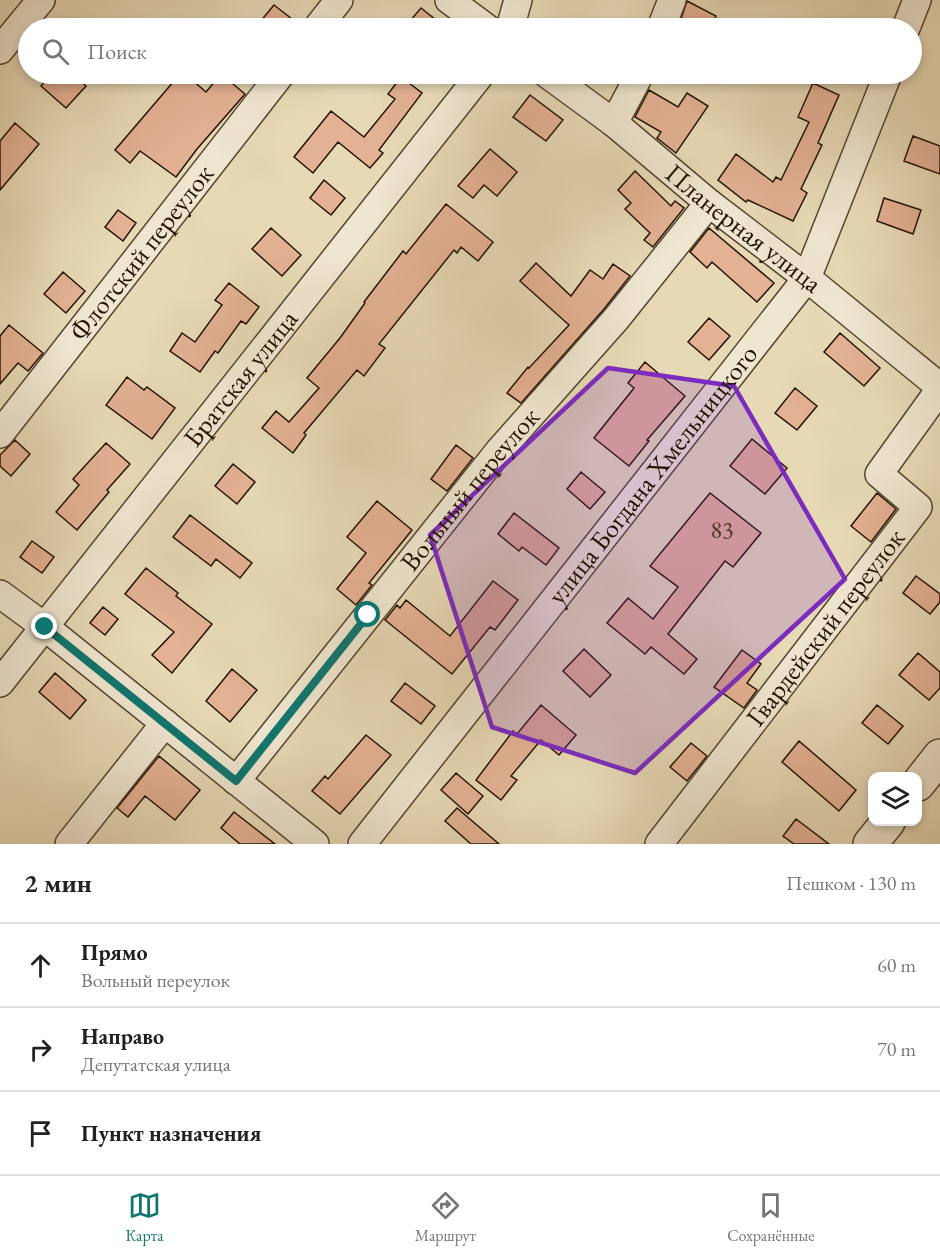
<!DOCTYPE html>
<html lang="ru">
<head>
<meta charset="utf-8">
<style>
	:root { --surface:#fff; --page:#f6f6f6; --text:#222; --muted:#767676; --line:#e0e0e0; --accent:#0f766e }
	body { margin:0; font-family:"EB Garamond",serif; background:var(--page); color:var(--text) }
	.controls { position:absolute; right:18px; bottom:18px; display:grid; overflow:hidden; border-radius:12px; box-shadow:0 3px 9px #0003 }
	.controls button { width:54px; height:54px; display:grid; place-items:center; padding:0; border:0; border-bottom:2px solid var(--line); background:var(--surface); color:var(--text); font:30px sans-serif }
	.stop { position:absolute; width:18px; height:18px; margin:-14px; border:4px solid #0f766e; border-radius:50%; background:#fff }
	.stop.end { background:#0f766e; border-color:#fff; box-shadow:0 2px 6px #0008 }
	.list { margin:0; padding:0; list-style:none }
	h2 { display:flex; justify-content:space-between; align-items:center; height:78px; margin:0; padding:0 24px; font-size:26px }
	h2 small { font-size:20px; font-weight:400; color:var(--muted) }
	.list li { display:grid; grid-template-columns:39px 1fr auto; gap:18px; align-items:center; box-sizing:border-box; height:84px; padding:0 24px; border-top:2px solid var(--line) }
	.list b { display:block; font-size:22px; white-space:nowrap }
	.list p { margin:0; font-size:20px; white-space:nowrap; color:var(--muted) }
	.list em { font-size:20px; font-style:normal; color:var(--muted) }
	.icon { flex:none; width:33px; height:33px; fill:none; stroke:currentColor; stroke-width:2; stroke-linecap:round; stroke-linejoin:round }
	.map { position:relative; flex:none; width:940px; height:844px; overflow:hidden }
	.search { position:absolute; background:var(--surface); box-shadow:0 3px 9px #0003; left:18px; right:18px; top:18px; height:66px; display:flex; align-items:center; gap:15px; box-sizing:border-box; padding:0 21px; border-radius:33px; color:var(--muted); font-size:22px }
	.sheet { height:330px; background:var(--surface) }
	nav { display:flex; justify-content:space-around; align-items:center; box-sizing:border-box; height:84px; border-top:2px solid var(--line); background:var(--surface); font-size:16px; color:var(--muted) }
	nav a { display:grid; justify-items:center; gap:3px }
	nav .on { color:var(--accent) }
	.map>svg:first-child { display:block }
	.building { fill:#e3b194; stroke:#231200; stroke-width:1.5 }
	.lines { fill:none; stroke-linecap:round; stroke-linejoin:round }
	.minor-casing { stroke:#54442e; stroke-width:30 }
	.tertiary-casing { stroke:#54442e; stroke-width:36 }
	.minor { stroke:#efe6d0; stroke-width:27 }
	.tertiary { stroke:#efe6d0; stroke-width:33 }
	.route { stroke:#0f766e; stroke-width:8 }
	.marked { fill:#7b2cbf; fill-opacity:0.2; stroke:#7b2cbf; stroke-width:4.5; stroke-linejoin:round }
	.labels { text-anchor:middle; stroke-width:5; stroke-linejoin:round; paint-order:stroke }
	.number-label { font-size:24px; fill:#533a25 }
	.street-label { font-size:27px; fill:#231200; stroke:#efe6d0 }
</style>
</head>
<body>
<div class="map">
<svg width="940" height="844" viewBox="0 0 940 844">
	<rect width="100%" height="100%" fill="#e7d9b6"/>
	<filter id="stains"><feTurbulence type="fractalNoise" baseFrequency=".00333" numOctaves="4"/><feColorMatrix values="0 0 0 0 .2 0 0 0 0 .09 0 0 0 0 .02 0 0 0 .5 -.17"/></filter>
	<radialGradient id="worn" r=".72"><stop offset=".6" stop-color="#630" stop-opacity="0"/><stop offset="1" stop-color="#630" stop-opacity=".3"/></radialGradient>
	<path class="building" d="M687,1L716,16L710,28H693L680,22Z
		M274,5L301,26L302,28H255Z
		M421,8L446,28H404Z
		M52,74H72L86,86L66,108L41,86Z
		M180,74H185L206,92L221,74L245,94L197,149L176,177L140,151L130,163L115,150Z
		M401,77L422,93L379,150L383,153L370,168L338,142L313,173L294,157L331,111L364,137L395,99L388,94Z
		M813,83L839,95L818,143L822,145L801,189L807,193L793,221L748,200L746,202L718,180L736,154L773,182L776,177L781,180L809,122L798,117Z
		M649,90L678,107L687,93L708,106L676,153L657,138L661,132L635,117Z
		M530,95L563,120L546,141L513,117Z
		M15,123L39,144L0,190V141Z
		M913,136L940,146V174L904,161Z
		M490,149L517,172L497,196L484,185L473,198L458,186Z
		M635,171L671,206L675,201L684,208L653,247L644,240L650,233L625,209L631,203L618,190Z
		M324,180L345,198L331,215L310,198Z
		M884,198L921,210L913,234L877,221Z
		M446,204L493,242L478,261L461,247L457,253L454,250L379,344L385,348L364,376L357,370L304,433L306,435L293,453L262,428L276,411L289,422L319,388L307,378L340,338L365,303L364,302L403,251L406,254Z
		M118,210L136,223L123,241L105,227Z
		M271,228L301,255L282,276L252,249Z
		M709,228L774,283L757,302L712,262L707,268L690,252Z
		M536,263L571,296L590,270L603,279L613,264L630,276L604,309L521,403L507,393L528,367L529,368L569,325L520,281Z
		M63,272L85,291L66,313L44,294Z
		M229,283L259,307L246,324L241,321L218,353L215,351L200,372L170,351L182,333L195,342L222,305L215,300Z
		M709,318L730,336L709,360L688,342Z
		M9,325L43,353L28,371L18,363L0,384V336Z
		M840,333L880,368L864,386L824,352Z
		M645,362L685,396L647,440L649,441L629,466L594,438L634,388L628,383Z
		M127,377L144,390L147,387L175,408L152,439L106,405Z
		M795,388L817,406L797,430L775,413Z
		M752,439L787,468L765,494L730,466Z
		M15,440L30,454L11,476L0,466V455Z
		M106,443L130,464L107,490L109,492L77,530L56,512L79,485L73,479Z
		M456,445L473,458L447,491L431,479Z
		M233,464L255,482L237,504L215,486Z
		M581,472L605,492L590,509L567,489Z
		M710,493L761,533L733,567L725,561L668,634L697,659L684,674L651,647L645,654L607,623L628,598L653,619L678,587L650,566Z
		M877,493L896,509L871,542L851,526Z
		M377,501L412,530L369,583L372,585L356,605L337,589L366,553L347,537Z
		M514,513L559,548L546,565L522,547L519,551L498,534Z
		M190,515L252,563L240,578L216,559L211,566L173,537Z
		M32,541L54,557L42,573L20,557Z
		M146,568L178,593L176,596L212,624L172,673L152,655L174,632L125,594Z
		M916,576L940,594V602L930,614L903,593Z
		M493,581L518,600L495,630L490,627L452,674L385,620L397,605L400,608L406,600L450,636Z
		M103,607L118,619L105,635L90,623Z
		M584,649L611,675L590,697L563,671Z
		M742,650L761,664L747,683L757,690L744,708L714,687Z
		M918,653L940,672V688L929,700L899,675Z
		M232,669L257,690L230,722L206,701Z
		M55,673L86,700L70,719L39,692Z
		M405,683L435,706L421,724L391,701Z
		M541,705L576,735L559,755L541,740L511,776L517,780L501,800L476,780L513,731L517,734Z
		M877,705L903,726L888,744L862,723Z
		M366,735L391,755L340,814L312,791L325,776L328,779Z
		M799,741L856,790L839,811L782,762Z
		M691,743L707,756L687,781L670,767Z
		M159,756L200,790L175,820L145,796L128,817L117,808Z
		M456,773L483,796L468,814L441,790Z
		M457,808L499,844H471L445,821Z
		M234,812L275,844H240L221,828Z
		M796,819L829,844H794L783,836Z"/>
	<g class="lines">
		<defs>
			<g id="minor">
				<path d="M449,0L487,28"/>
				<path d="M317,28L339,0"/>
				<path d="M510,28L518,0"/>
				<path d="M661,28L672,0"/>
				<path d="M906,28L917,0"/>
				<path d="M0,50L41,0"/>
				<path id="s1" d="M547,74L614,123L709,203L807,278L940,387"/>
				<path d="M614,123L640,74"/>
				<path id="s2" d="M0,434L281,74"/>
				<path d="M0,594L45,627L315,844"/>
				<path id="s3" d="M0,683L481,74"/>
				<path id="s4" d="M236,781L499,451L616,319L709,203"/>
				<path d="M69,844L165,723"/>
				<path id="s5" d="M362,844L807,278L888,74"/>
				<path id="s6" d="M659,844L918,507L879,474L940,389"/>
			</g>
			<path id="tertiary" d="M918,784L940,756
				M870,844L888,822"/>
		</defs>
		<use href="#minor" class="minor-casing"/>
		<use href="#tertiary" class="tertiary-casing"/>
		<use href="#minor" class="minor"/>
		<use href="#tertiary" class="tertiary"/>
	</g>
	<g class="lines">
		<path class="route" d="M45,627L236,781L368,615"/>
	</g>
	<path class="marked" d="M608,368L734,386L845,579L635,773L492,727L430,535Z"/>
	<g class="labels">
		<g class="number-label">
			<text x="722" y="538">83</text>
		</g>
		<g class="street-label">
			<text dy="9" stroke="none"><textPath href="#s1" startOffset="250">Планерная улица</textPath></text>
			<text dy="9" stroke="none"><textPath href="#s2" startOffset="230">Флотский переулок</textPath></text>
			<text dy="9" stroke="none"><textPath href="#s3" startOffset="388">Братская улица</textPath></text>
			<text dy="9" stroke="none"><textPath href="#s5" startOffset="470">улица Богдана Хмельницкого</textPath></text>
			<text dy="9" stroke="none"><textPath href="#s4" startOffset="374">Вольный переулок</textPath></text>
			<text dy="9" stroke="none"><textPath href="#s6" startOffset="273">Гвардейский переулок</textPath></text>
		</g>
	</g>
	<rect width="100%" height="100%" filter="url(#stains)"/>
	<rect width="100%" height="100%" fill="url(#worn)"/>
</svg>
<div class="controls">
<button><svg class="icon" aria-label="layers" viewBox="0 0 24 24"><path d="M12 4l9 5-9 5-9-5zM3 14l9 5 9-5"/></svg></button>
</div>
<div class="stop" style="left:368px;top:615px"></div>
<div class="stop end" style="left:45px;top:627px"></div>
<div class="search"><svg class="icon" aria-label="search" viewBox="0 0 24 24"><circle cx="10" cy="10" r="6"/><path d="M15 15l6 6"/></svg>Поиск</div>
</div>
<section class="sheet">
<h2>2 мин<small>Пешком · 130 m</small></h2>
<ul class="list">
<li><svg class="icon" aria-label="ahead" viewBox="0 0 24 24"><path d="M12 20V5M6 11l6-6 6 6"/></svg><div><b>Прямо</b><p>Вольный переулок</p></div><em>60 m</em></li>
<li><svg class="icon" aria-label="right" viewBox="0 0 24 24"><path d="M7 20v-9h11M14 6l5 5-5 5"/></svg><div><b>Направо</b><p>Депутатская улица</p></div><em>70 m</em></li>
<li><svg class="icon" aria-label="arrive" viewBox="0 0 24 24"><path d="M6 21V4h12l-3 4 3 4H6"/></svg><div><b>Пункт назначения</b></div></li>
</ul>
</section>
<nav>
<a class="on"><svg class="icon" aria-label="map" viewBox="0 0 24 24"><path d="M3 6l6-2 6 2 6-2v14l-6 2-6-2-6 2zM9 4v14M15 6v14"/></svg>Карта</a>
<a><svg class="icon" aria-label="directions" viewBox="0 0 24 24"><path d="M12 3l9 9-9 9-9-9zM9 14v-3h6M13 9l2 2-2 2"/></svg>Маршрут</a>
<a><svg class="icon" aria-label="saved" viewBox="0 0 24 24"><path d="M7 4h10v16l-5-4-5 4z"/></svg>Сохранённые</a>
</nav>
</body>
</html>
